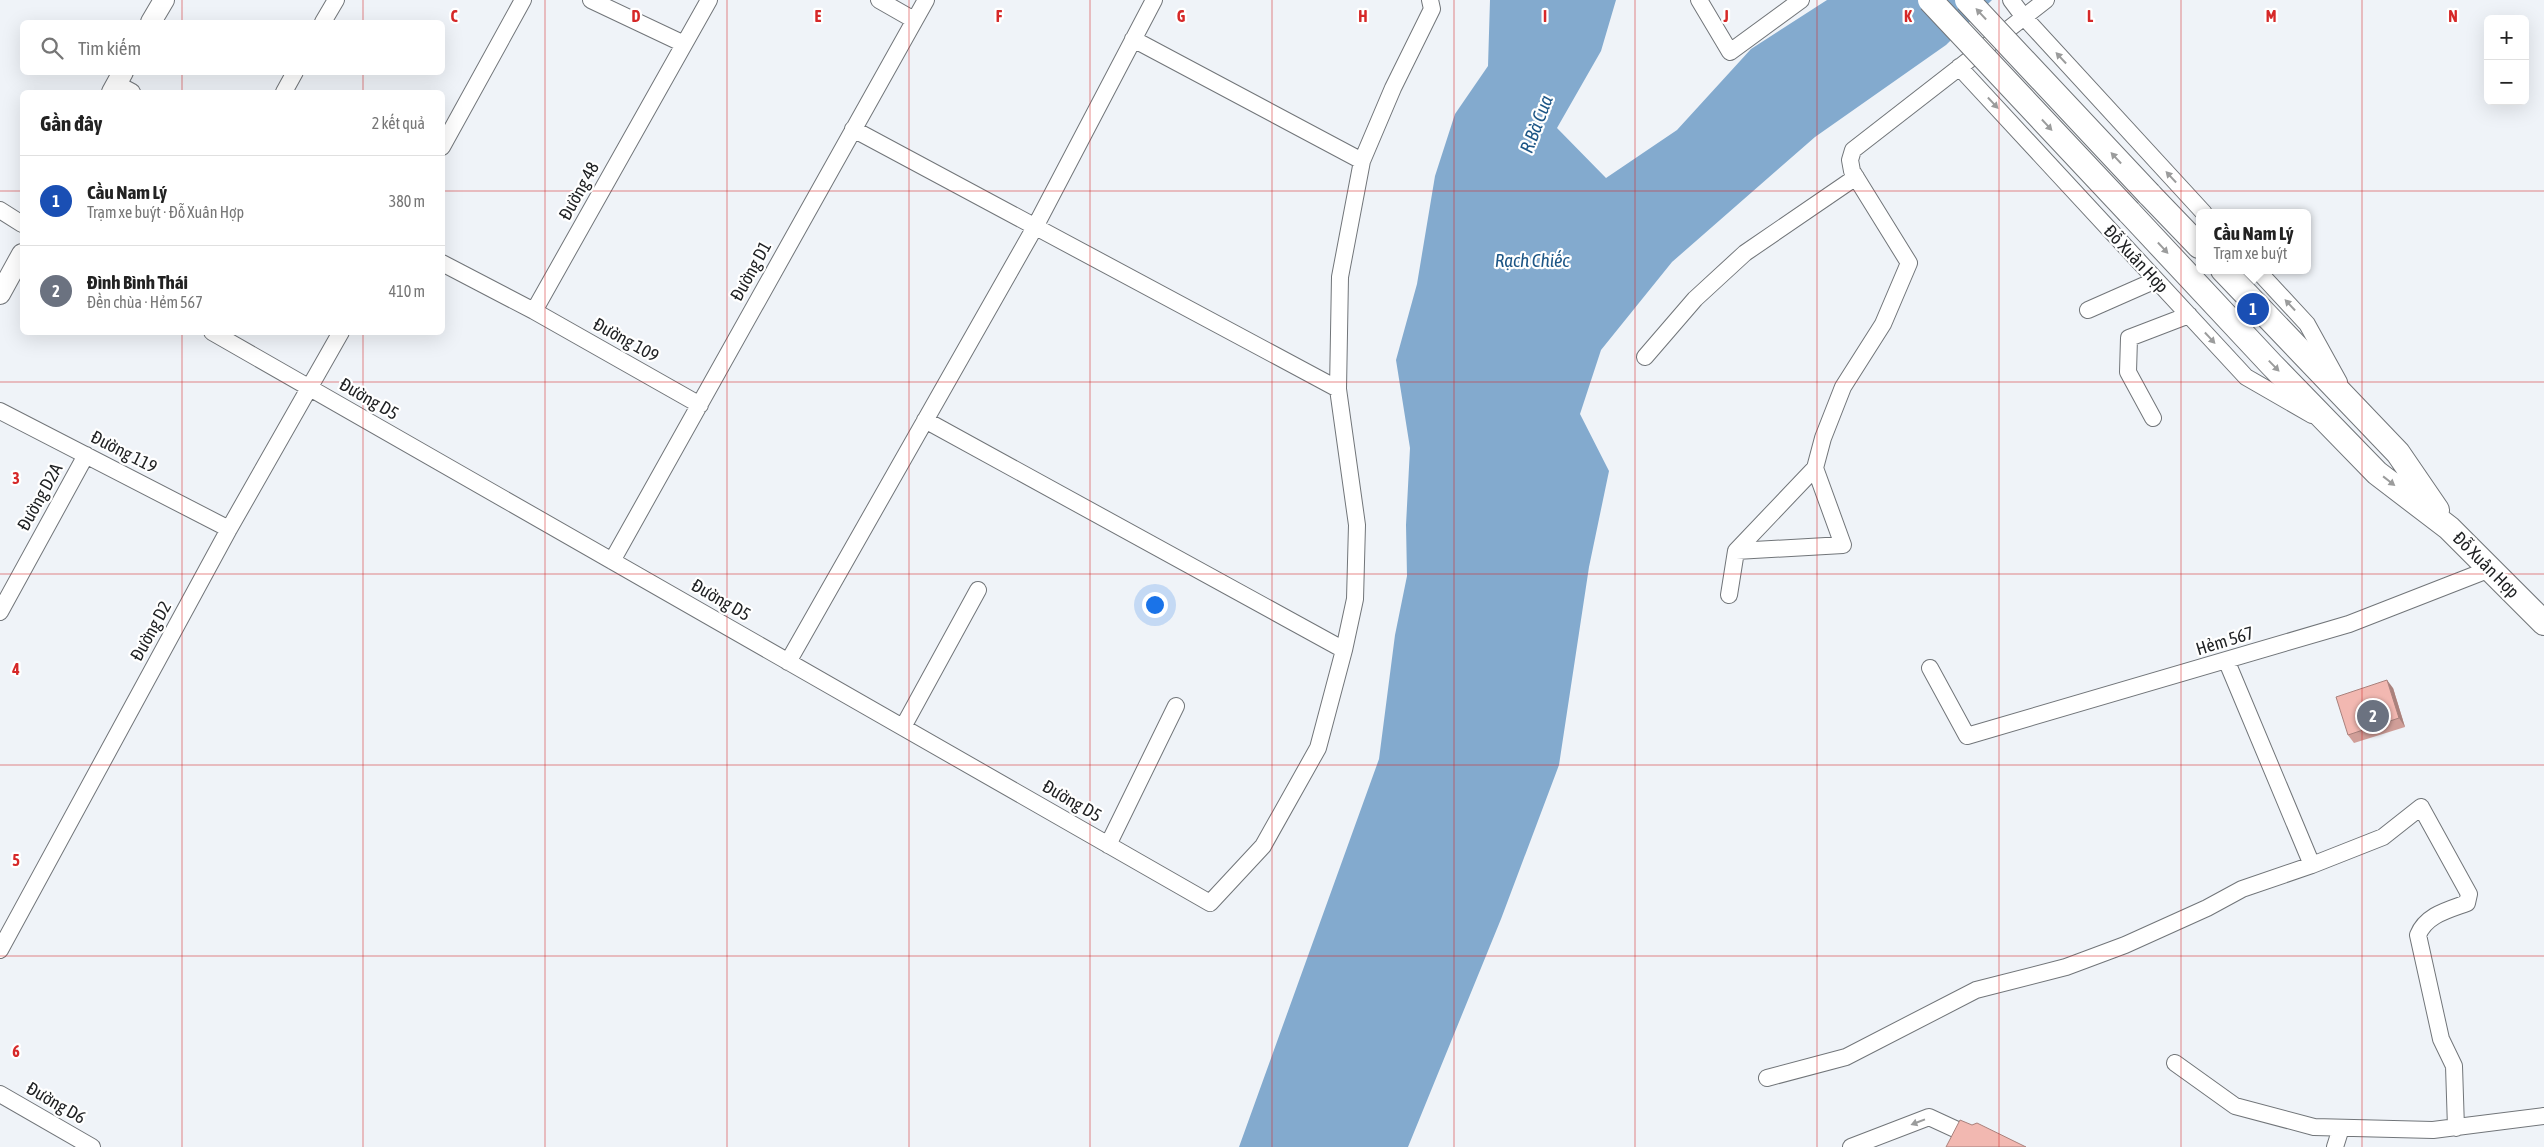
<!DOCTYPE html>
<html lang="vi">
<head>
<meta charset="utf-8">
<style>
	:root { --surface:#fff; --page:#f2f2f2; --text:#222; --muted:#767676; --line:#e0e0e0; --accent:#7c3aed }
	body { margin:0; font-family:"Asap Condensed",sans-serif; background:var(--page); color:var(--text) }
	.controls { position:absolute; right:15px; top:15px; display:grid; overflow:hidden; border-radius:8px; box-shadow:0 5px 20px #0002 }
	.controls button { width:45px; height:45px; display:grid; place-items:center; padding:0; border:0; border-bottom:1px solid var(--line); background:var(--surface); color:var(--text); font:25px sans-serif }
	.you { position:absolute; left:1154px; top:604px; width:18px; height:18px; margin:-12px; border:4px solid #fff; border-radius:50%; background:#1a73e8; box-shadow:0 0 0 8px #1a73e833 }
	.badge { display:grid; place-items:center; width:32px; height:32px; border-radius:50%; background:var(--accent); color:#fff; font-size:16px; font-weight:700 }
	.pin { position:absolute; translate:-50% -50%; border:2px solid #fff; box-shadow:0 1px 5px #0006 }
	.popup { position:absolute; left:2196px; top:209px; width:115px; height:65px; box-sizing:border-box; display:grid; place-content:center; border-radius:8px; background:var(--surface); filter:drop-shadow(0 1px 4px #0005); font-size:16px; white-space:nowrap; color:var(--muted) }
	.popup b { font-size:19px; color:var(--text) }
	.popup::after { content:''; position:absolute; left:50%; top:100%; margin-left:-10px; border:10px solid transparent; border-top-color:var(--surface) }
	.list { margin:0; padding:0; list-style:none }
	h2 { display:flex; justify-content:space-between; align-items:center; height:65px; margin:0; padding:0 20px; font-size:21px }
	h2 small { font-size:16px; font-weight:400; color:var(--muted) }
	.list li { display:grid; grid-template-columns:32px 1fr auto; gap:15px; align-items:center; box-sizing:border-box; height:90px; padding:0 20px; border-top:1px solid var(--line) }
	.list b { display:block; font-size:19px; white-space:nowrap }
	.list p { margin:0; font-size:16px; white-space:nowrap; color:var(--muted) }
	.list em { font-size:16px; font-style:normal; color:var(--muted) }
	.icon { flex:none; width:28px; height:28px; fill:none; stroke:currentColor; stroke-width:2; stroke-linecap:round; stroke-linejoin:round }
	.map { position:relative; flex:none; width:2544px; height:1147px; overflow:hidden }
	.search { position:absolute; background:var(--surface); box-shadow:0 5px 20px #0002; left:20px; top:20px; width:425px; height:55px; display:flex; align-items:center; gap:12px; box-sizing:border-box; padding:0 18px; border-radius:8px; color:var(--muted); font-size:19px }
	.panel { position:absolute; background:var(--surface); box-shadow:0 5px 20px #0002; left:20px; top:90px; width:425px; height:245px; border-radius:8px }
	.map>svg:first-child { display:block }
	.water { fill:#83aace }
	.lines { fill:none; stroke-linecap:round; stroke-linejoin:round }
	.minor-casing { stroke:#717579; stroke-width:18 }
	.tertiary-casing { stroke:#717579; stroke-width:22 }
	.secondary-casing { stroke:#717579; stroke-width:26 }
	.minor { stroke:#fff; stroke-width:16 }
	.tertiary { stroke:#fff; stroke-width:20 }
	.secondary { stroke:#fff; stroke-width:24 }
	.secondary-bridge-casing { stroke:#717579; stroke-width:26; stroke-linecap:butt }
	.secondary-bridge { stroke:#fff; stroke-width:24 }
	.wall { fill:#d09e98 }
	.shaded-wall { fill:#a9817c }
	.building { fill:#f2b8b1; stroke:#a9817c }
	.oneway { fill:#9b9c9c }
	.grid { fill:none; stroke:#d62828; stroke-width:1; stroke-opacity:0.55 }
	.labels { text-anchor:middle; stroke-width:4.5; stroke-linejoin:round; paint-order:stroke }
	.street-label { font-size:18px; fill:#202224; stroke:#fff }
	.water-label { font-size:19px; font-style:italic; fill:#1d5686; stroke:#fff }
	.grid-label { font-size:16px; text-anchor:middle; font-weight:bold; fill:#d62828; stroke:#fff; stroke-width:4.5; stroke-linejoin:round; paint-order:stroke }
</style>
</head>
<body>
<div class="map">
<svg width="2544" height="1147" viewBox="0 0 2544 1147">
	<rect width="100%" height="100%" fill="#eff3f8"/>
	<path class="water" d="M1490,0H1616L1601,51L1557,128L1606,178L1677,130L1751,49L1827,0H1992L1946,45L1815,137L1672,262L1601,350L1580,414L1609,471L1589,567L1559,765L1501,919L1408,1147H1239L1379,759L1395,635L1407,576L1406,525L1410,448L1396,360L1417,284L1435,176L1455,114L1488,66Z"/>
	<g class="lines">
		<defs>
			<path id="minor" d="M591,0L684,44
				M879,0L914,20
				M1699,0L1730,52L1801,0
				M2011,0L2023,16L2204,213
				M323,22L336,0
				M1133,39L1362,161
				M1959,67L2246,377L2312,415
				M117,84L132,92
				M284,92L295,72
				M853,129L1338,389
				M442,147L523,0
				M0,210L22,224
				M442,263L534,311L709,0
				M2257,270L2307,324L2339,382
				M2088,310L2156,280
				M534,311L700,405
				M212,332L1210,903L1263,846L1318,748L1344,650L1355,599L1357,525L1338,389L1340,277L1362,161L1393,88L1432,9L1430,0
				M1645,357L1695,299L1745,253L1856,177
				M0,411L229,529
				M2153,418L2128,372L2129,338L2189,315
				M925,420L1344,650
				M1736,551L1843,545L1815,468L1823,438L1843,387L1883,324L1909,263L1852,171L1850,160L1853,150L2046,0
				M612,561L926,0
				M1729,595L1736,551L1815,468
				M0,612L86,455
				M788,662L1035,227L1154,0
				M2227,662L2312,865L2383,837L2421,807L2469,894L2467,903C2448,910 2426,915 2418,935L2441,1039L2454,1066L2456,1128
				M1930,668L1967,736L2349,624L2490,569
				M903,727L978,590
				M1108,845L1176,706
				M0,950L229,529L341,332
				M2175,1063L2235,1106L2314,1127L2433,1130L2544,1116
				M1767,1078L1846,1057L1976,990L2066,967L2125,945L2207,908L2242,889L2312,865
				M0,1094L92,1147
				M1851,1147L1929,1117L1994,1147
				M2335,1147L2341,1128"/>
			<path id="tertiary" d="M151,22L164,0
				M112,92L123,72
				M0,294L22,254"/>
			<path id="secondary" d="M2149,194L2199,246
				M2129,212L2271,364L2377,473L2449,528L2544,623
				M2223,270L2398,453L2437,510"/>
		</defs>
		<use href="#minor" class="minor-casing"/>
		<use href="#tertiary" class="tertiary-casing"/>
		<use href="#secondary" class="secondary-casing"/>
		<use href="#minor" class="minor"/>
		<use href="#tertiary" class="tertiary"/>
		<use href="#secondary" class="secondary"/>
		<defs>
			<path id="secondary-bridge" d="M1930,0L2129,212
				M1967,0L2149,194"/>
		</defs>
		<use href="#secondary-bridge" class="secondary-bridge-casing"/>
		<use href="#secondary-bridge" class="secondary-bridge"/>
	</g>
	<path class="wall" d="M2393,688L2405,727L2354,743L2348,735Z"/>
	<path class="shaded-wall" d="M2387,680L2393,688L2405,727L2399,718Z"/>
	<path class="building" d="M2387,680L2399,718L2348,735L2336,697Z
		M1960,1120L1972,1125L1977,1123L2026,1147H1946Z"/>
	<defs><path id="oneway-solid" d="M-6-.8H1V-3.2L6.5 0L1 3.2V.8H-6Z" transform="scale(1.25)"/></defs>
	<g class="oneway">
		<use href="#oneway-solid" transform="translate(1981 14) rotate(-133)"/>
		<use href="#oneway-solid" transform="translate(2061 58) rotate(-133)"/>
		<use href="#oneway-solid" transform="translate(1993 103) rotate(47)"/>
		<use href="#oneway-solid" transform="translate(2047 125) rotate(47)"/>
		<use href="#oneway-solid" transform="translate(2116 158) rotate(-133)"/>
		<use href="#oneway-solid" transform="translate(2171 177) rotate(-133)"/>
		<use href="#oneway-solid" transform="translate(2163 248) rotate(47)"/>
		<use href="#oneway-solid" transform="translate(2290 305) rotate(-133)"/>
		<use href="#oneway-solid" transform="translate(2210 338) rotate(47)"/>
		<use href="#oneway-solid" transform="translate(2274 366) rotate(46)"/>
		<use href="#oneway-solid" transform="translate(2389 481) rotate(38)"/>
		<use href="#oneway-solid" transform="translate(1918 1122) rotate(159)"/>
	</g>
	<path class="grid" d="M182,0V22M363,0V22M545,0V1147M727,0V1147M909,0V1147M1090,0V1147M1272,0V1147M1454,0V1147M1635,0V1147M1817,0V1147M1999,0V1147M2181,0V1147M2362,0V1147M182,72V92M363,72V92M0,191H22M442,191H2544M182,332V1147M363,332V1147M0,382H2544M0,574H2544M0,765H2544M0,956H2544"/>
	<g class="labels">
		<g class="street-label">
			<text transform="translate(579 191) rotate(-61)" y="6">Đường 48</text>
			<text transform="translate(2136 259) rotate(47)" y="6">Đỗ Xuân Hợp</text>
			<text transform="translate(751 271) rotate(-61)" y="6">Đường D1</text>
			<text transform="translate(626 340) rotate(29)" y="6">Đường 109</text>
			<text transform="translate(369 399) rotate(30)" y="6">Đường D5</text>
			<text transform="translate(124 452) rotate(27)" y="6">Đường 119</text>
			<text transform="translate(40 497) rotate(-61)" y="6">Đường D2A</text>
			<text transform="translate(2486 565) rotate(45)" y="6">Đỗ Xuân Hợp</text>
			<text transform="translate(721 600) rotate(30)" y="6">Đường D5</text>
			<text transform="translate(151 631) rotate(-61)" y="6">Đường D2</text>
			<text transform="translate(2225 641) rotate(-17)" y="6">Hẻm 567</text>
			<text transform="translate(1072 801) rotate(30)" y="6">Đường D5</text>
			<text transform="translate(56 1103) rotate(30)" y="6">Đường D6</text>
		</g>
		<g class="water-label">
			<text transform="translate(1536 124) rotate(-69)" y="7">R.Bà Cua</text>
			<text x="1532" y="267">Rạch Chiếc</text>
		</g>
	</g>
	<g class="grid-label">
		<text x="454" y="22">C</text>
		<text x="636" y="22">D</text>
		<text x="818" y="22">E</text>
		<text x="999" y="22">F</text>
		<text x="1181" y="22">G</text>
		<text x="1363" y="22">H</text>
		<text x="1545" y="22">I</text>
		<text x="1726" y="22">J</text>
		<text x="1908" y="22">K</text>
		<text x="2090" y="22">L</text>
		<text x="2271" y="22">M</text>
		<text x="2453" y="22">N</text>
		<text x="16" y="484">3</text>
		<text x="16" y="675">4</text>
		<text x="16" y="866">5</text>
		<text x="16" y="1057">6</text>
	</g>
</svg>
<div class="controls">
<button>+</button>
<button>−</button>
</div>
<div class="you"></div>
<div class="pin badge" style="left:2253px;top:309px;background:#1a4fb4">1</div>
<div class="popup"><b>Cầu Nam Lý</b>Trạm xe buýt</div>
<div class="pin badge" style="left:2373px;top:716px;background:#6b7280">2</div>
<div class="search"><svg class="icon" aria-label="search" viewBox="0 0 24 24"><circle cx="10" cy="10" r="6"/><path d="M15 15l6 6"/></svg>Tìm kiếm</div>
<section class="panel">
<h2>Gần đây<small>2 kết quả</small></h2>
<ul class="list">
<li><span class="badge" style="background:#1a4fb4">1</span><div><b>Cầu Nam Lý</b><p>Trạm xe buýt · Đỗ Xuân Hợp</p></div><em>380 m</em></li>
<li><span class="badge" style="background:#6b7280">2</span><div><b>Đình Bình Thái</b><p>Đền chùa · Hẻm 567</p></div><em>410 m</em></li>
</ul>
</section>
</div>
</body>
</html>
